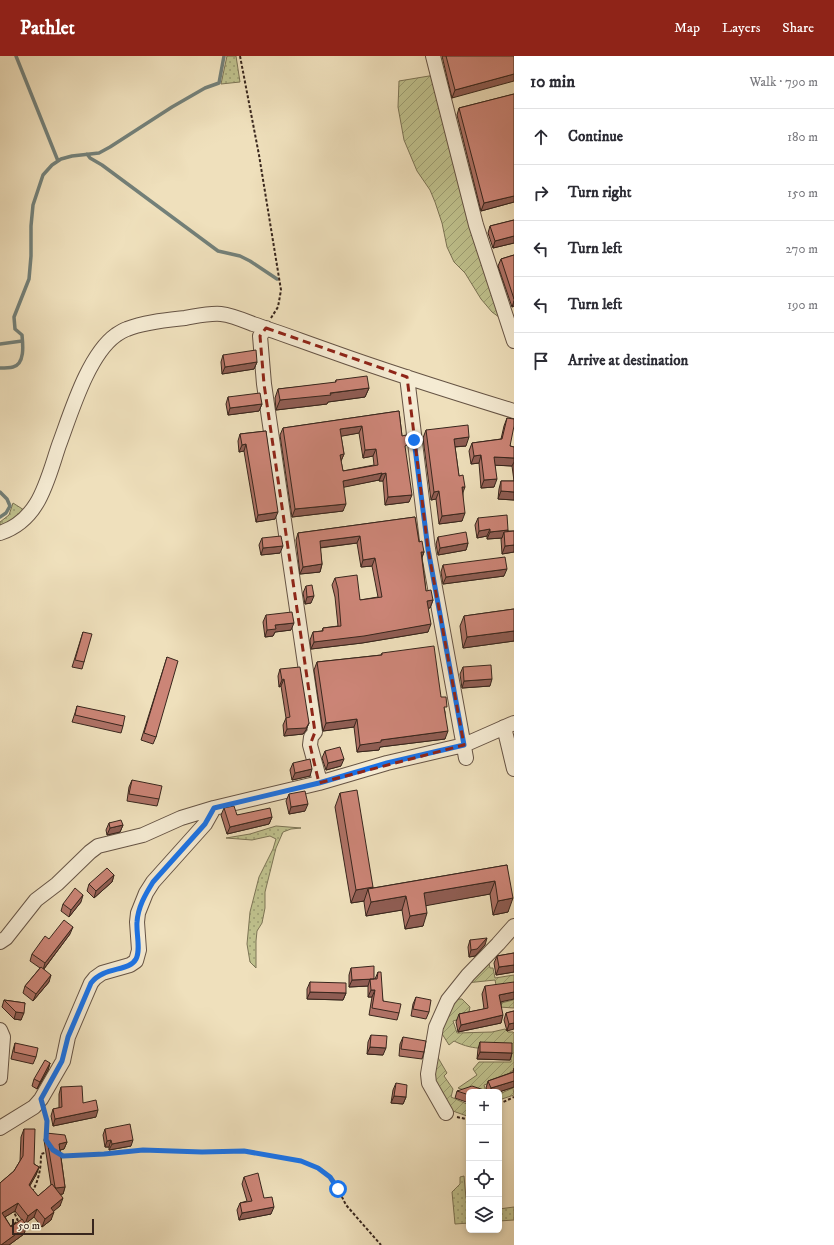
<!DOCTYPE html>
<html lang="en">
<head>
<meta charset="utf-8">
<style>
	:root { --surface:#fff; --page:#f2f2f3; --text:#2b2b33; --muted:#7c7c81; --line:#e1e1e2; --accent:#8f2418 }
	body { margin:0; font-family:"IM FELL DW Pica",serif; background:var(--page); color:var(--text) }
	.controls { position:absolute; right:12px; bottom:12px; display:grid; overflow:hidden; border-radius:6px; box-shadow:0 2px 6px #0003 }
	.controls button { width:36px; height:36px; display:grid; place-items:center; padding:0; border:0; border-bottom:1px solid var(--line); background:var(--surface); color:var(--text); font:20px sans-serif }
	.scale { position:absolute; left:12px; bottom:10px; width:82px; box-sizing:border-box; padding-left:4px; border:2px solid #38261d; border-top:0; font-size:11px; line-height:14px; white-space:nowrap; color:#38261d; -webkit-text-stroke:3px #f5ebd3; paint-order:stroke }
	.stop { position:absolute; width:12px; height:12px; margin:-9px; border:3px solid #1a73e8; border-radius:50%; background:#fff }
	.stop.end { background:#1a73e8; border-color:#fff; box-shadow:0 1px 4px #0008 }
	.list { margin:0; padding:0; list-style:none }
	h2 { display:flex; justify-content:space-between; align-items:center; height:52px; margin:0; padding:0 16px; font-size:17px }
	h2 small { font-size:13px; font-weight:400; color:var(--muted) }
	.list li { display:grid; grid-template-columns:26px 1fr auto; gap:12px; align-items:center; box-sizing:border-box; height:56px; padding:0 16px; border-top:1px solid var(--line) }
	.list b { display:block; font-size:15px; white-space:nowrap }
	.list em { font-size:13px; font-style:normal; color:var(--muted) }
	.icon { flex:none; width:22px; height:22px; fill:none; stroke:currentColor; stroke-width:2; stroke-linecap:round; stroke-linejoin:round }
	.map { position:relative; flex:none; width:514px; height:1189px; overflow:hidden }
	header { display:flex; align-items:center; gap:24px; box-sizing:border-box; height:56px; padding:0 20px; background:var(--accent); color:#fff }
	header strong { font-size:19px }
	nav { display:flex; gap:22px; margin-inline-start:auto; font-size:14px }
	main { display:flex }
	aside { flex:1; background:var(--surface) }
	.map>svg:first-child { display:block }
	.grass { fill:url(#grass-dots); stroke:#7c7455 }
	.garden { fill:url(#garden-furrows); stroke:#7c7455 }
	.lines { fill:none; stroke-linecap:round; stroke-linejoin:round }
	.stream { stroke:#738079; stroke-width:3.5 }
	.minor-casing { stroke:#665445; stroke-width:16 }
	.path { stroke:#38261d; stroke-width:2; stroke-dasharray:3 2; stroke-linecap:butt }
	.minor { stroke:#f5ebd3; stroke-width:14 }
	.wall { fill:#af7266; stroke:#38261d; fill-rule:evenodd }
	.shaded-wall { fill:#8f5d53; stroke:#38261d }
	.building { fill:#cc8577; stroke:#38261d; fill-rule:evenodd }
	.route { stroke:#1a73e8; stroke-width:5 }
	.marked { fill:none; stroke:#8f2418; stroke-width:3; stroke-dasharray:8 5; stroke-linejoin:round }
</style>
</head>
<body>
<header>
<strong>Pathlet</strong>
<nav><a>Map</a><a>Layers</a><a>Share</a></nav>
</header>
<main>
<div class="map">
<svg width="514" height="1189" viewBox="0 0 514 1189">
	<defs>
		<pattern id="grass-dots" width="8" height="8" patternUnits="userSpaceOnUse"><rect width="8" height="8" fill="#bfc18d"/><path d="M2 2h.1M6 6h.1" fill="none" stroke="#9c9d73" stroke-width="1.8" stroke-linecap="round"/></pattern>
		<pattern id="garden-furrows" width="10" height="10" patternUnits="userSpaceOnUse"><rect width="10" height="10" fill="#bfc18d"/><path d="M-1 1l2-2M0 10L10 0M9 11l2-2" fill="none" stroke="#9c9d73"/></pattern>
	</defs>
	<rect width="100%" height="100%" fill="#efe0bc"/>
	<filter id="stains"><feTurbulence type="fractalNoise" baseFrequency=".005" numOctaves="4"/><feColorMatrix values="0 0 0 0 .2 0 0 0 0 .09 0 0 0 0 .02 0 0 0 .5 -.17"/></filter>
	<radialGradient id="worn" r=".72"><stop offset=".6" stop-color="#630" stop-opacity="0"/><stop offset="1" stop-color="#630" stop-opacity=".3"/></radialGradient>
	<path class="grass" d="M227,0H236L240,26L221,28Z
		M13,447L24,454V459L0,473V466L9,459Z
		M276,770L301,772L291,773L283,776L276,792L265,836V852L262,867L257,875L256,885V912L250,906L247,888L250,856L259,821L273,793L276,783L270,780L252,784L226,782L250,778Z
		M464,1120L466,1142L469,1147V1167L455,1168L452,1136L460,1128V1121Z
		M514,1151V1164L499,1165V1153Z"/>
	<path class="garden" d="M435,19L503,264L492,256L481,243L465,217L454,206L447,191L442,167L435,146L430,134L417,115L404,84L398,51L399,25Z
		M488,903L490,912H493L495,922L514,919V952L499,951L497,948L513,944L511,932L497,934L495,924L466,927Z
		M457,943H462L470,951L468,961L453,965L457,977L492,976L505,973L508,976H513L514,977V1014L510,1016V1020L484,1029L486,1036H471L458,1032L477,1019L473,1013L479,1006H511V993C488,991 476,996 454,985L449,989L439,973Z
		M437,1000L447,1017L444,1020L453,1033L451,1041L469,1049V1059L467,1060L450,1054L433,1023Z
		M513,1032L514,1039L499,1044V1038Z"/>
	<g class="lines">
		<path class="stream" d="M16,0L58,105
			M87,98L90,102L102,109L218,195L240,200L250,205L277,223
			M0,288L22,285
			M0,312C4,312 9,312 13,311C25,308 23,289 22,279L15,273L14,261L29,223L31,200V170L33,149L43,119L52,109L61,103L72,100L99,97L110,91L172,51L205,32L219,27L224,0
			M0,436L7,443L10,450L6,457L0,461"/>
		<defs>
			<path id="minor" d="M433,0L476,169L514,285
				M266,272L260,280L264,328L315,676L311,681L310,689L319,722V727
				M407,321L428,493L466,702
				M0,477C40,464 47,424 59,389C71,357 88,299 116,279C119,277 124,274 127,273C144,266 167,264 185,262C197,260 209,257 221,258C231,259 243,264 253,268C278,276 304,286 330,295C391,317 452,336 514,355
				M504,671L514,713
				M0,886L6,882L36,844L57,828L90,796L98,790L143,779L181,762L214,752
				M0,974L3,981L0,1022
				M446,1057L429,1027L428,1018L436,971L448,944L468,919L498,888L514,870
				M0,1072L34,1051L41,1043L63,1005L68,981L82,948L91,927L95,922L102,917L130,909L136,905L139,894L137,866L138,857L146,837L153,826L205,768L214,752L319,727L387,707L464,689L514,667"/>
		</defs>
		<use href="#minor" class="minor-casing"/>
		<path class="path" d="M240,0L259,99L281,234L278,251L271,262
			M499,1048L514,1041
			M44,1056L47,1065L46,1079
			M457,1061L466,1063L469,1062
			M59,1098L63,1100L104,1098L143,1094L202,1096L244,1095L301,1105L318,1112L330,1121L338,1133L346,1149L381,1189
			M32,1136C39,1124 41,1112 41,1098L48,1096
			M10,1171L18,1165L14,1156L16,1155"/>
		<use href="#minor" class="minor"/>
	</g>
	<path class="wall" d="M442,0H514L452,42Z
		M514,38V146L481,155L457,59L459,52Z
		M514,164V187L493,192L488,177L490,170Z
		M514,199V250L512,251L498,210L501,203Z
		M223,299L257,306L254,313L222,318L221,306Z
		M336,324L369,332L365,341L328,346L327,348L276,354L275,342L278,333L335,327Z
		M228,341L262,348L259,355L228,359L226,348Z
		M399,355L402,380L405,395L409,446L385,449L383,425H379V424L343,431V455L292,461L280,379L283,372ZM359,377L363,402L373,400L374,409L343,415L341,405L344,398L341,380Z
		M507,362L510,390L514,391V444L498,443L499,433L501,425H514L512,410L495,409L494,431L481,432L479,407L471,408L469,395L472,387L501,383L504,370Z
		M426,374L466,390L455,391L459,420L463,437L462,465L439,468L436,443L431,444L423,382Z
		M266,375L275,463L256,466L244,395L239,396L238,385L240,378Z
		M415,461L419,486L424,496L422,502L426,535L433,544L430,552H428V576L362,587L311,593L310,584L313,576L322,575L323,572L338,570L335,541L332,529L335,522L360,544L378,541L372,510L361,511L357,487L320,492L322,508L320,516L300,518L296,484L298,477Z
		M478,462L508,474V475H514V496L502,498L501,483L502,482L487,483V480L477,482L475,469Z
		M438,481L468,487L466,494L438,499L436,488Z
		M262,482L280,497L261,499L259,489Z
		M443,509L504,520L443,528L441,516Z
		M306,530L311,547L305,548L303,537Z
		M514,553V585L463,592L460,570L464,560Z
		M266,559L291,574L275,576L273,580L265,581L263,566Z
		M83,576L84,606L82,613L72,611Z
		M382,597L441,641L445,656V683L380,691L379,694L357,696L354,671L323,675L314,614L317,606L381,599Z
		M167,601L156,681L153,688L141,684Z
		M463,611L490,630L462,632L460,618Z
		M280,613L309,667L306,674L303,678L284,680L283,669L286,662L281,630L279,631L278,620Z
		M77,650L123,670L121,677L72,666L75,657Z
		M325,695L341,710L326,714L322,702Z
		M293,707L310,720L292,724L290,714Z
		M132,724L159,743L157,750L127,745L129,731Z
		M340,737L373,832L507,809L508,856L493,859L490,838L426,849L423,870L405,873L402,854L366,860L364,846V845L351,847L335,751Z
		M289,738L305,755L289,758L286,745Z
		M224,752L237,759L272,761L269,768L227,778L221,759Z
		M109,767L123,769L120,776L107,779L106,774Z
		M114,819L112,826L94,842L87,835L89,828Z
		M81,846L69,861L61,855L63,848Z
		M70,878L44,913L49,926L33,945L23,937L25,930L40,912L30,905L32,898L49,883Z
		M470,884L485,889L475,900L469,901L468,891Z
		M514,897V916L496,919L494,907L497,900Z
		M351,912L374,923H375L378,916L383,945L399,957L397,964L369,959L372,941H368V930L349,931V919Z
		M310,926L346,937L343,944L307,943V933Z
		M485,930L501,946V967L458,976L456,966L459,958L484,953L482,938Z
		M416,941L429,956L426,963L411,960L413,948Z
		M4,944L25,947L21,964L14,963L2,951Z
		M514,955L507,975L504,964L506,957Z
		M371,979L383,999L367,998L368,986Z
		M403,981L424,996L422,1003L399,1000L400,988Z
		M480,986L512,997L510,1004L477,1003L478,993Z
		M15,987L36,1001L33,1008L11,1003L13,994Z
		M50,1007L48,1014L37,1033L32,1030L34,1023Z
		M514,1012V1031L499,1036H469V1047L455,1042L457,1035H487L486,1032L488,1025L513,1016Z
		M396,1027L406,1041L403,1048L391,1047L393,1034Z
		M61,1031L83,1047L96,1061L53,1070L51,1060L53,1053L59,1052V1038Z
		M24,1073L34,1108L39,1111L36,1119L29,1130L38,1140L51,1129L44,1084L46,1077L67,1086L64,1093L60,1094L65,1131L63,1138H61L60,1150L53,1155L51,1164L42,1171L34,1161L25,1168L24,1178L9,1189H0V1127L14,1115L20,1105L21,1081ZM15,1155L22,1164L11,1171L5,1161Z
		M105,1073L131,1090L109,1094V1091H105L103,1079Z
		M244,1121L264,1142L271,1158L239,1164L237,1154L240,1147L247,1145L242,1128Z"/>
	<path class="shaded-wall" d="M514,18V25L452,42L455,34Z
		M514,140V146L481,155L484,147Z
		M514,180V187L493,192L495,185Z
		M514,245V250L512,251Z
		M257,306L254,313L222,318L225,311Z
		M369,332L365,341L328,346L327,348L276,354L280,344Z
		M262,348L259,355L228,359L230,352Z
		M362,370L359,377L337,381L340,373Z
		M469,381L466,390L451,391L454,383Z
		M246,388L244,395L239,396L242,389Z
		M376,393L373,400L363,402L365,394Z
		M344,398L341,405L340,399Z
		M481,399L479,407L471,408L474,400Z
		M494,401L514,402V406L512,410L491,409Z
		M382,417L379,424L340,432L343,425Z
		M386,417L383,425H379L382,418Z
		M497,423L494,431L481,432L484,424Z
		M462,431H465L462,439Z
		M439,435L436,443L431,444L434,436Z
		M501,435L514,436V444L498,443Z
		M412,439L409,446L385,449L388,441Z
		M346,448L343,455L292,461L295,453Z
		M278,456L275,463L256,466L258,459Z
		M465,457L462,465L439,468L442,460Z
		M490,473L487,480L477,482L479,475Z
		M508,474L506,481L504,476L502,482L487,483L490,476Z
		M360,480L357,487L317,492L320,485Z
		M468,487L466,494L438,499L440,492Z
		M514,489V496L502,498L505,490Z
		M283,490L280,497L261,499L263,492Z
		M421,496H424L421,503Z
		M375,502L372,510L361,511L363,504Z
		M322,508L320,516L300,518L303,511Z
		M507,513L504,520L443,528L446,521Z
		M314,540L311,547L305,548L307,541Z
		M433,544L430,552H424L427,545Z
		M294,567L291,574L275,576L273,580L265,581L267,574L275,569Z
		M431,568L428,576L362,587L311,593L314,586Z
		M514,575V585L463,592L467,581Z
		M284,623L281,630L279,631L282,624Z
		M492,623L490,630L462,632L464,625Z
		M357,663L354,671L323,675L326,667Z
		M309,667L306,674L303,678L284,680L287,673Z
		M448,675L445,683L380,691L379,694L357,696L360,689L381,684Z
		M344,703L341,710L326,714L328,707Z
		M312,713L310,720L292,724L295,717Z
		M308,748L305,755L289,758L291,751Z
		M272,761L269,768L227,778L230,771Z
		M123,769L120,776L107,779L110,772Z
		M114,819L112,826L94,842L96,835Z
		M495,825L490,838L419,851L424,837Z
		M373,831L370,840L368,833L364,845L351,847L356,834Z
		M83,839L81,846L69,861L71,854Z
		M406,840L402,854L366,860L371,846Z
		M513,842L508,856L493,859L498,845Z
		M427,857L423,870L405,873L410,860Z
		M73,871L70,878L43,914L45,907Z
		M487,882L485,889L475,900L469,901L471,894Z
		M514,909V916L496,919L499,911Z
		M51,919L49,926L33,945L36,938Z
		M370,923L368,930L349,931L352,924L374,923Z
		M371,934H375L372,941H368Z
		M310,936L346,937L343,944L307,943Z
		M514,936V943L496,947L499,939Z
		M16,956L24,957L21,964L14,963Z
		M503,959L501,967L458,976L461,969Z
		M514,967V973L507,975L509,968Z
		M370,991L386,992L383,999L367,998Z
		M480,996L512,997L510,1004L477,1003Z
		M50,1007L48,1014L37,1033L40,1026Z
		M514,1025V1031L499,1036H490L491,1032Z
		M394,1040L406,1041L403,1048L391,1047Z
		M98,1054L96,1061L53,1070L55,1063Z
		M111,1084L109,1091H105L107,1085Z
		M133,1084L131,1090L109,1094L112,1088Z
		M67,1086L64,1093L56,1095L59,1088Z
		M39,1111L36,1119L26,1137L29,1129Z
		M65,1131L63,1138L52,1139L55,1132Z
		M63,1142L60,1150L48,1160L51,1152Z
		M18,1147L15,1155L0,1164L2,1157Z
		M274,1151L271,1158L239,1164L242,1157Z
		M37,1153L34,1161L25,1168L28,1160Z
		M54,1156L51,1164L42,1171L45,1163Z
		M27,1170L24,1178L9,1189H1Z"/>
	<path class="building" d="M446,0H514V18L455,34Z
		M514,38V140L484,147L459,52Z
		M514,164V180L495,185L490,170Z
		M514,199V243L501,203Z
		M256,294L257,306L225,311L223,299Z
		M367,320L369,332L330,337L331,339L280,344L278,333L336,326V324Z
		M260,337L262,348L230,352L228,341Z
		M399,355L402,380L406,379L407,389L405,390L412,439L388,441L386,417L382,418V417L343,425L346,448L295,453L283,372ZM362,370L365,394L376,393L378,409L343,415L340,399L344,398L340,373Z
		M507,362L514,363V370L510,390L514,391V402L494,401L497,423L484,424L481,399L474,400L472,387L502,383Z
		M468,369L469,381L454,383L459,420L463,419L465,431H462L465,457L442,460L439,435L434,436L426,374Z
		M266,375L278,456L258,459L246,388L242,389L240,378Z
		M501,425H514V436L501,435Z
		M507,459L508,474L490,476V473L479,475L478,462Z
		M415,461L419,486L422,485L424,496H421L426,535L431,534L433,544L427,545L431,568L364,580L314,586L313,576L323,575V572L341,570L338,533L335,522L357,519L360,544L382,541L375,502L363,504L360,480L320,485L322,508L303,511L298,477Z
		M514,475V489L505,490L504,476Z
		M466,476L468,487L440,492L438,481Z
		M281,480L283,490L263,492L262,482Z
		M505,501L507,513L446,521L443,509Z
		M312,529L314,540L307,541L306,530Z
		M514,553V575L467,581L464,560Z
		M292,556L294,567L275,569L276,573L267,574L266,559Z
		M83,576L92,578L84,606L75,604Z
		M434,590L441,641H446L447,651H444L448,675L381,684V686L360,689L357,663L326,667L317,606L382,599V597Z
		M167,601L178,605L156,681L144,677Z
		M491,609L492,623L464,625L463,611Z
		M300,611L309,667L306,672L287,673L286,662L290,661L284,623L282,624L280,613Z
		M77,650L125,660L123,670L75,659Z
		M340,691L344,703L328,707L325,695Z
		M310,703L312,713L295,717L293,707Z
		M132,724L162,730L159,743L129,738Z
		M357,734L373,831L356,834L340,737Z
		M305,735L308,748L291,751L289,738Z
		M234,750L237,759L270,752L272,761L230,771L224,752Z
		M121,764L123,769L110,772L109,767Z
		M507,809L513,842L498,845L495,825L424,837L427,857L410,860L406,840L371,846L368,833Z
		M107,812L114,819L96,835L89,828Z
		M75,832L83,839L71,854L63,848Z
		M64,864L73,871L45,907L32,898L45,880L49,883Z
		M487,882L477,893L471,894L470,884Z
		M514,897V909L499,911L497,900Z
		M374,910V923L352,924L351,912Z
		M41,911L51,919L36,938L25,930Z
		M378,916H381L383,945L401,948L399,957L372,952L375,934H371L370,923H377Z
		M310,926L346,927V937L310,936Z
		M514,926V936L499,939L503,959L461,969L459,958L488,952L485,930Z
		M416,941L431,944L429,956L413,953Z
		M4,944L25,947L24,957L16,956Z
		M514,955V967L509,968L506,957Z
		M371,979L387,980L386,992L370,991Z
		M403,981L426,985L424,996L401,993Z
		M480,986L512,987V997L480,996Z
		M15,987L38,992L36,1001L14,996Z
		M45,1004L50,1007L40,1026L34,1023Z
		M514,1016V1025L491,1032L488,1025Z
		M396,1027L407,1029L406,1041L394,1040Z
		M82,1030L83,1047L96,1044L98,1054L55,1063L53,1053L62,1051L61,1031Z
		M472,1030L487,1035V1036H469V1039L457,1035Z
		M130,1068L133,1084L112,1088L111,1084L107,1085L105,1073Z
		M24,1073H35L34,1108L39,1111L29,1129L38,1140L52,1128L63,1142L51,1152L54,1156L45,1163L37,1153L28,1160L18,1147L2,1157L11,1171L22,1163L27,1170L1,1189H0V1127L14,1115L23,1100Z
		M46,1077L65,1079L67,1086L59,1088L65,1131L56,1132L55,1131Z
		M258,1117L264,1142L272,1141L274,1151L242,1157L240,1147L252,1145L244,1121Z"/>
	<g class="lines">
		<path class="route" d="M338,1133L330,1121L318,1112L301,1105L244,1095L202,1096L143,1094L104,1098L63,1100L53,1094L46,1084L47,1065L41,1043L62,1005L68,981L91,927C104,910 129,916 136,903C141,894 136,877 137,866C138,851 145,839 153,826L205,768L214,752L319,727L387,707L464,689L428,493L414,384"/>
	</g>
	<path class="marked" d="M266,272L407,321L428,493L464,689L319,727L310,689L315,676L264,328L260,280Z"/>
	<rect width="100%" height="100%" filter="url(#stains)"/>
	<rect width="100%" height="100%" fill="url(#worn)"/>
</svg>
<div class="controls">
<button>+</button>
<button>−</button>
<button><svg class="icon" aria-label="locate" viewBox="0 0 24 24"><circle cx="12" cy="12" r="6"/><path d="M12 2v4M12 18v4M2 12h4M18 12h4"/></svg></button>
<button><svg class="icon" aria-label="layers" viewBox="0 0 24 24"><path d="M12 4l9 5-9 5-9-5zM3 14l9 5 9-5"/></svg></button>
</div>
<div class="scale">50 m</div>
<div class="stop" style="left:338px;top:1133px"></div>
<div class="stop end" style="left:414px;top:384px"></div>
</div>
<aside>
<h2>10 min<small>Walk · 790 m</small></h2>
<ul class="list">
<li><svg class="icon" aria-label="ahead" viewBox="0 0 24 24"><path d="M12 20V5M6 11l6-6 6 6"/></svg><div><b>Continue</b></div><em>180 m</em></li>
<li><svg class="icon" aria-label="right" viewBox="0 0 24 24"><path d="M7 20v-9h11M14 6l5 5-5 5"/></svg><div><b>Turn right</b></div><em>150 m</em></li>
<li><svg class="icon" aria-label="left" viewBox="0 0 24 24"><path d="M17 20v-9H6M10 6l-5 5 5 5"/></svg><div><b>Turn left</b></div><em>270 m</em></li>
<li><svg class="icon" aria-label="left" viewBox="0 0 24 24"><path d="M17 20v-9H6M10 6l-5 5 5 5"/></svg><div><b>Turn left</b></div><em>190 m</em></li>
<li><svg class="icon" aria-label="arrive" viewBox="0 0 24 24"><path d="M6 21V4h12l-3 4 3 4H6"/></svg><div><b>Arrive at destination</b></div></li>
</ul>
</aside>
</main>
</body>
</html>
